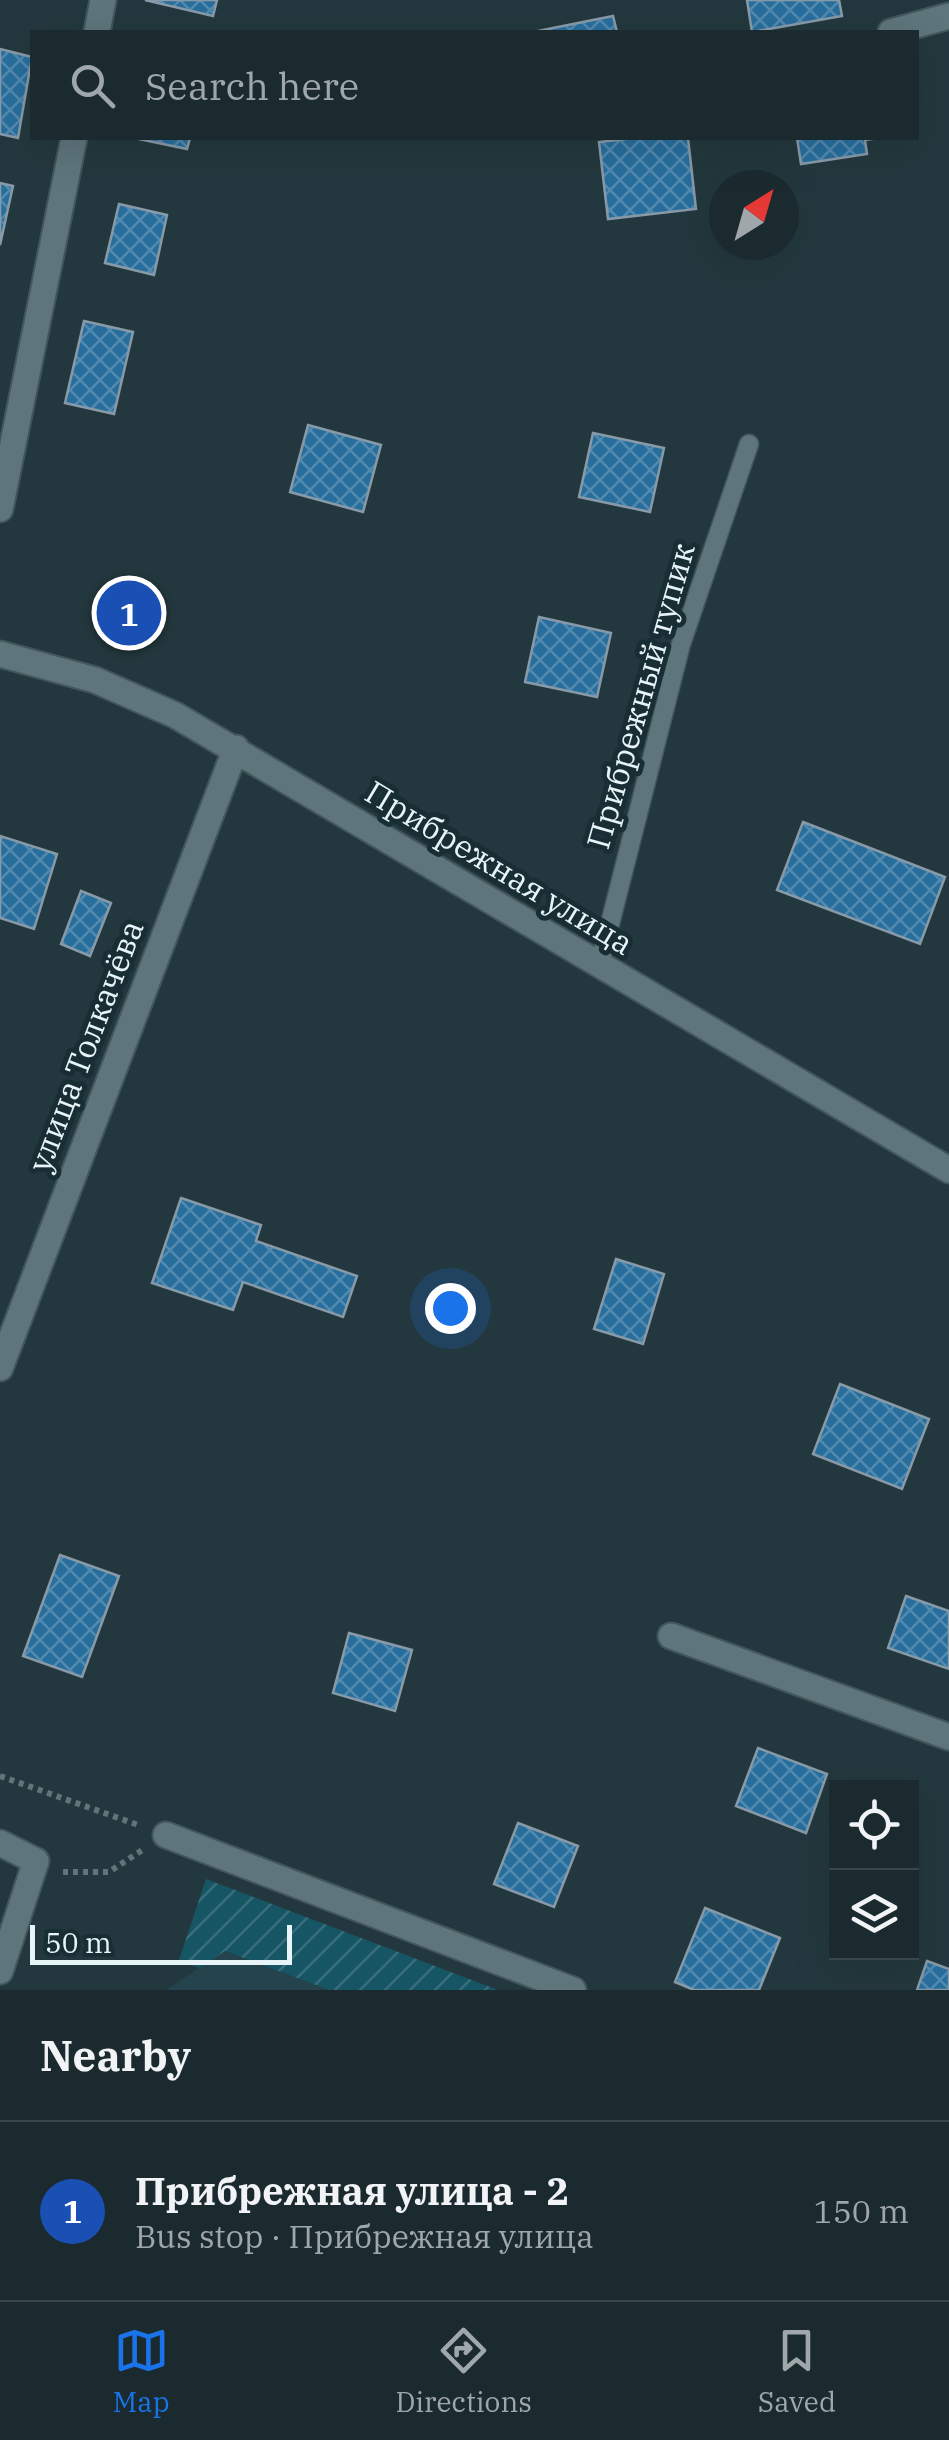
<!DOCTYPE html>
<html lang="en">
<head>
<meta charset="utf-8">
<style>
	:root { --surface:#1a2a2e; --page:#27363a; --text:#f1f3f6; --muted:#9fa7aa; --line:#38464a; --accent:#1a73e8 }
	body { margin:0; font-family:"IBM Plex Serif",serif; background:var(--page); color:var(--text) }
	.controls { position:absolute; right:30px; bottom:30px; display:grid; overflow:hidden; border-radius:0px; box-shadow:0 10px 40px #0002 }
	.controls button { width:90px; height:90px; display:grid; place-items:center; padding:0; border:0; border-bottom:2px solid var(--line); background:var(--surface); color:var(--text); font:50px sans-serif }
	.compass { position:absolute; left:709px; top:170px; width:90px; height:90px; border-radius:50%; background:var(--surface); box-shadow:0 10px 40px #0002; rotate:37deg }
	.scale { position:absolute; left:30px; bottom:25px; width:262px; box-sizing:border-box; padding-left:10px; border:5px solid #e7f4f8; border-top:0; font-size:28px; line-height:35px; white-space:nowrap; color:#e7f4f8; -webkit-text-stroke:8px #192e34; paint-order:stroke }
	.you { position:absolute; left:450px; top:1308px; width:35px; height:35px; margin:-25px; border:8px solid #fff; border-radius:50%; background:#1a73e8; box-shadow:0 0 0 15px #1a73e833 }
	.badge { display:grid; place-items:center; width:65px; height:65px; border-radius:50%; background:var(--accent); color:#fff; font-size:32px; font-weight:700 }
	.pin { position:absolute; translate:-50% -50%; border:5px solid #fff; box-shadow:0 2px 10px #0006 }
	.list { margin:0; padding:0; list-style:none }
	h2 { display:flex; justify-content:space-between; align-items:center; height:130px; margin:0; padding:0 40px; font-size:42px }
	h2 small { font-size:32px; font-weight:400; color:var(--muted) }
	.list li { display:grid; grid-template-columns:65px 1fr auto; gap:30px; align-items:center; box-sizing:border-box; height:180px; padding:0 40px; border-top:2px solid var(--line) }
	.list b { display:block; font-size:38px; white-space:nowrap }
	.list p { margin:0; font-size:32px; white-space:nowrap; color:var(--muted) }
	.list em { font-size:32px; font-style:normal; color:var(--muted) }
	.icon { flex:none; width:55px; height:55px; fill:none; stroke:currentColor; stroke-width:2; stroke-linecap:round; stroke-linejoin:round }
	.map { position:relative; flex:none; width:949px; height:1990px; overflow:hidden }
	.search { position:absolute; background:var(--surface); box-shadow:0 10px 40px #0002; left:30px; right:30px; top:30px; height:110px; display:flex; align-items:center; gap:25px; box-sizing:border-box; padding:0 35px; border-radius:0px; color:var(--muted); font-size:38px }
	.sheet { height:310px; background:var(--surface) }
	nav { display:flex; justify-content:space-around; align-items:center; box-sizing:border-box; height:140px; border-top:2px solid var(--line); background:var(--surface); font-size:28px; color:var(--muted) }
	nav a { display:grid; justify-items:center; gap:5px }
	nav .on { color:var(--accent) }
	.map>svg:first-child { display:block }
	.built { fill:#25434c }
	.garden { fill:url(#garden-furrows) }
	.building { fill:url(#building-cross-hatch); stroke:#889aa8; stroke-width:2.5 }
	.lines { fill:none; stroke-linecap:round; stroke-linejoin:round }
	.service-casing { stroke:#43565c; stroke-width:21 }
	.minor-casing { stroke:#43565c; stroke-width:29 }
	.tertiary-casing { stroke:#43565c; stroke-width:29 }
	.path { stroke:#617479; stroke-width:6; stroke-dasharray:5 5; stroke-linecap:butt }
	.service { stroke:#5e757c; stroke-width:18 }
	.minor { stroke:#5e757c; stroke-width:25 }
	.tertiary { stroke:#5e757c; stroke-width:25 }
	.labels { text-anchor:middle; stroke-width:10; stroke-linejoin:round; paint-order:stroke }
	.street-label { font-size:32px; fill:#e7f4f8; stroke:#192e34 }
</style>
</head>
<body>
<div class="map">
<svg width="949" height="1990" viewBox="0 0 949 1990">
	<defs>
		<pattern id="garden-furrows" width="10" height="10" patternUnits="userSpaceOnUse" patternTransform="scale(2.5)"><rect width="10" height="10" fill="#165564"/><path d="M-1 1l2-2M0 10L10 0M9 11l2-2" fill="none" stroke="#386e7b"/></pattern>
		<pattern id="building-cross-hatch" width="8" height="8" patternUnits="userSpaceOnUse" patternTransform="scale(2.5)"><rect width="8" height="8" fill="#286e9d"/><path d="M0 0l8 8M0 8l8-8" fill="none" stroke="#528ab0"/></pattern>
	</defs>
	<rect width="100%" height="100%" fill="#23383e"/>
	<path class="built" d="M224,1951L329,1990H166Z"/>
	<path class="garden" d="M206,1879L498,1990H329L225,1951L199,1968L179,1960Z"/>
	<path class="building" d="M145,0H217L213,16Z
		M747,0H839L842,16L752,32Z
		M613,16L617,32H533Z
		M0,49L32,57L18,138L0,134Z
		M134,138H190L187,149Z
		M635,138H688L696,209L608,219L599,142Z
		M797,138H879L865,140L867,154L801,164Z
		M0,183L13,186L0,245Z
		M119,204L167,215L154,275L105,263Z
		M84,321L133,332L114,414L65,403Z
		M308,425L381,445L363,512L290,492Z
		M593,433L664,448L650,512L579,497Z
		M539,617L611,633L597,697L525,682Z
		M803,822L945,877L920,944L777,890Z
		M0,836L57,854L34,929L0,918Z
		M81,891L111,903L90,956L61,944Z
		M181,1198L261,1225L256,1241L357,1276L343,1317L243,1282L233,1310L152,1283Z
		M616,1259L664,1274L643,1344L594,1329Z
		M840,1384L929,1419L902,1489L813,1454Z
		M60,1555L119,1576L82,1677L23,1656Z
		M906,1596L949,1611V1669L888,1648Z
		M349,1633L412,1650L395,1711L333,1693Z
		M758,1748L827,1774L806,1833L736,1806Z
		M518,1823L578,1846L554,1907L494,1884Z
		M705,1908L780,1938L759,1990H694L675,1982Z
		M927,1961L949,1969V1990H917Z"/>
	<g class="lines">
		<defs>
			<path id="service" d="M599,967L681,644L749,444"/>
			<path id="minor" d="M97,32L103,0
				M891,32L949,16
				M0,509L74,138
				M671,1636L949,1737
				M166,1835L573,1990
				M0,1843L36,1861L0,1971"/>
			<path id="tertiary" d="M0,654L95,680L175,715L949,1170
				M0,1368L236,748"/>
		</defs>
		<use href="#service" class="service-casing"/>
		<use href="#minor" class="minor-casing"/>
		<use href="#tertiary" class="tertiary-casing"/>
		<path class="path" d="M0,1776L141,1826
			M63,1872H109L144,1849"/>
		<use href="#service" class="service"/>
		<use href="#minor" class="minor"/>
		<use href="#tertiary" class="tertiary"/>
	</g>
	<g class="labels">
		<g class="street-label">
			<text transform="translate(641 696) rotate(-74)" y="11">Прибрежный тупик</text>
			<text transform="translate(499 868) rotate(31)" y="11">Прибрежная улица</text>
			<text transform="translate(86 1046) rotate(-69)" y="11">улица Толкачёва</text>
		</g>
	</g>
</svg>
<div class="controls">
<button><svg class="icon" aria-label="locate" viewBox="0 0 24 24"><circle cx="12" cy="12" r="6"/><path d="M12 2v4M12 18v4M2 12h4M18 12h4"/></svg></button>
<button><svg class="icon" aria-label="layers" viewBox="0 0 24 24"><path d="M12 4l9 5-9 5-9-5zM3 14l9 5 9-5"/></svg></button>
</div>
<svg class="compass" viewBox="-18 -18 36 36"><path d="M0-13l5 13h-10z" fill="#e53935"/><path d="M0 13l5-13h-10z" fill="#9fa7aa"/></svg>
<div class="scale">50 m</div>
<div class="you"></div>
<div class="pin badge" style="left:129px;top:613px;background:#1a4fb4">1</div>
<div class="search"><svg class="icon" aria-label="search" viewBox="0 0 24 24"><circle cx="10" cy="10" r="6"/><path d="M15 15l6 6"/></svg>Search here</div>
</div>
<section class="sheet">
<h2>Nearby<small></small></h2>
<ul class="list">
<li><span class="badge" style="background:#1a4fb4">1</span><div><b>Прибрежная улица - 2</b><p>Bus stop · Прибрежная улица</p></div><em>150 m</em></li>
</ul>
</section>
<nav>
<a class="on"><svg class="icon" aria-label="map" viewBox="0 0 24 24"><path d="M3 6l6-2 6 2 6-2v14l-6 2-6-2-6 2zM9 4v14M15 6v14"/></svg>Map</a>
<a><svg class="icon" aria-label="directions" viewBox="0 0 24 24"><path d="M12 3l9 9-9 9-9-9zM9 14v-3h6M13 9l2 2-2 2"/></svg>Directions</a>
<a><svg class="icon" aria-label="saved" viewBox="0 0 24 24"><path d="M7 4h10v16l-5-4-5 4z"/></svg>Saved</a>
</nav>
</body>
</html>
